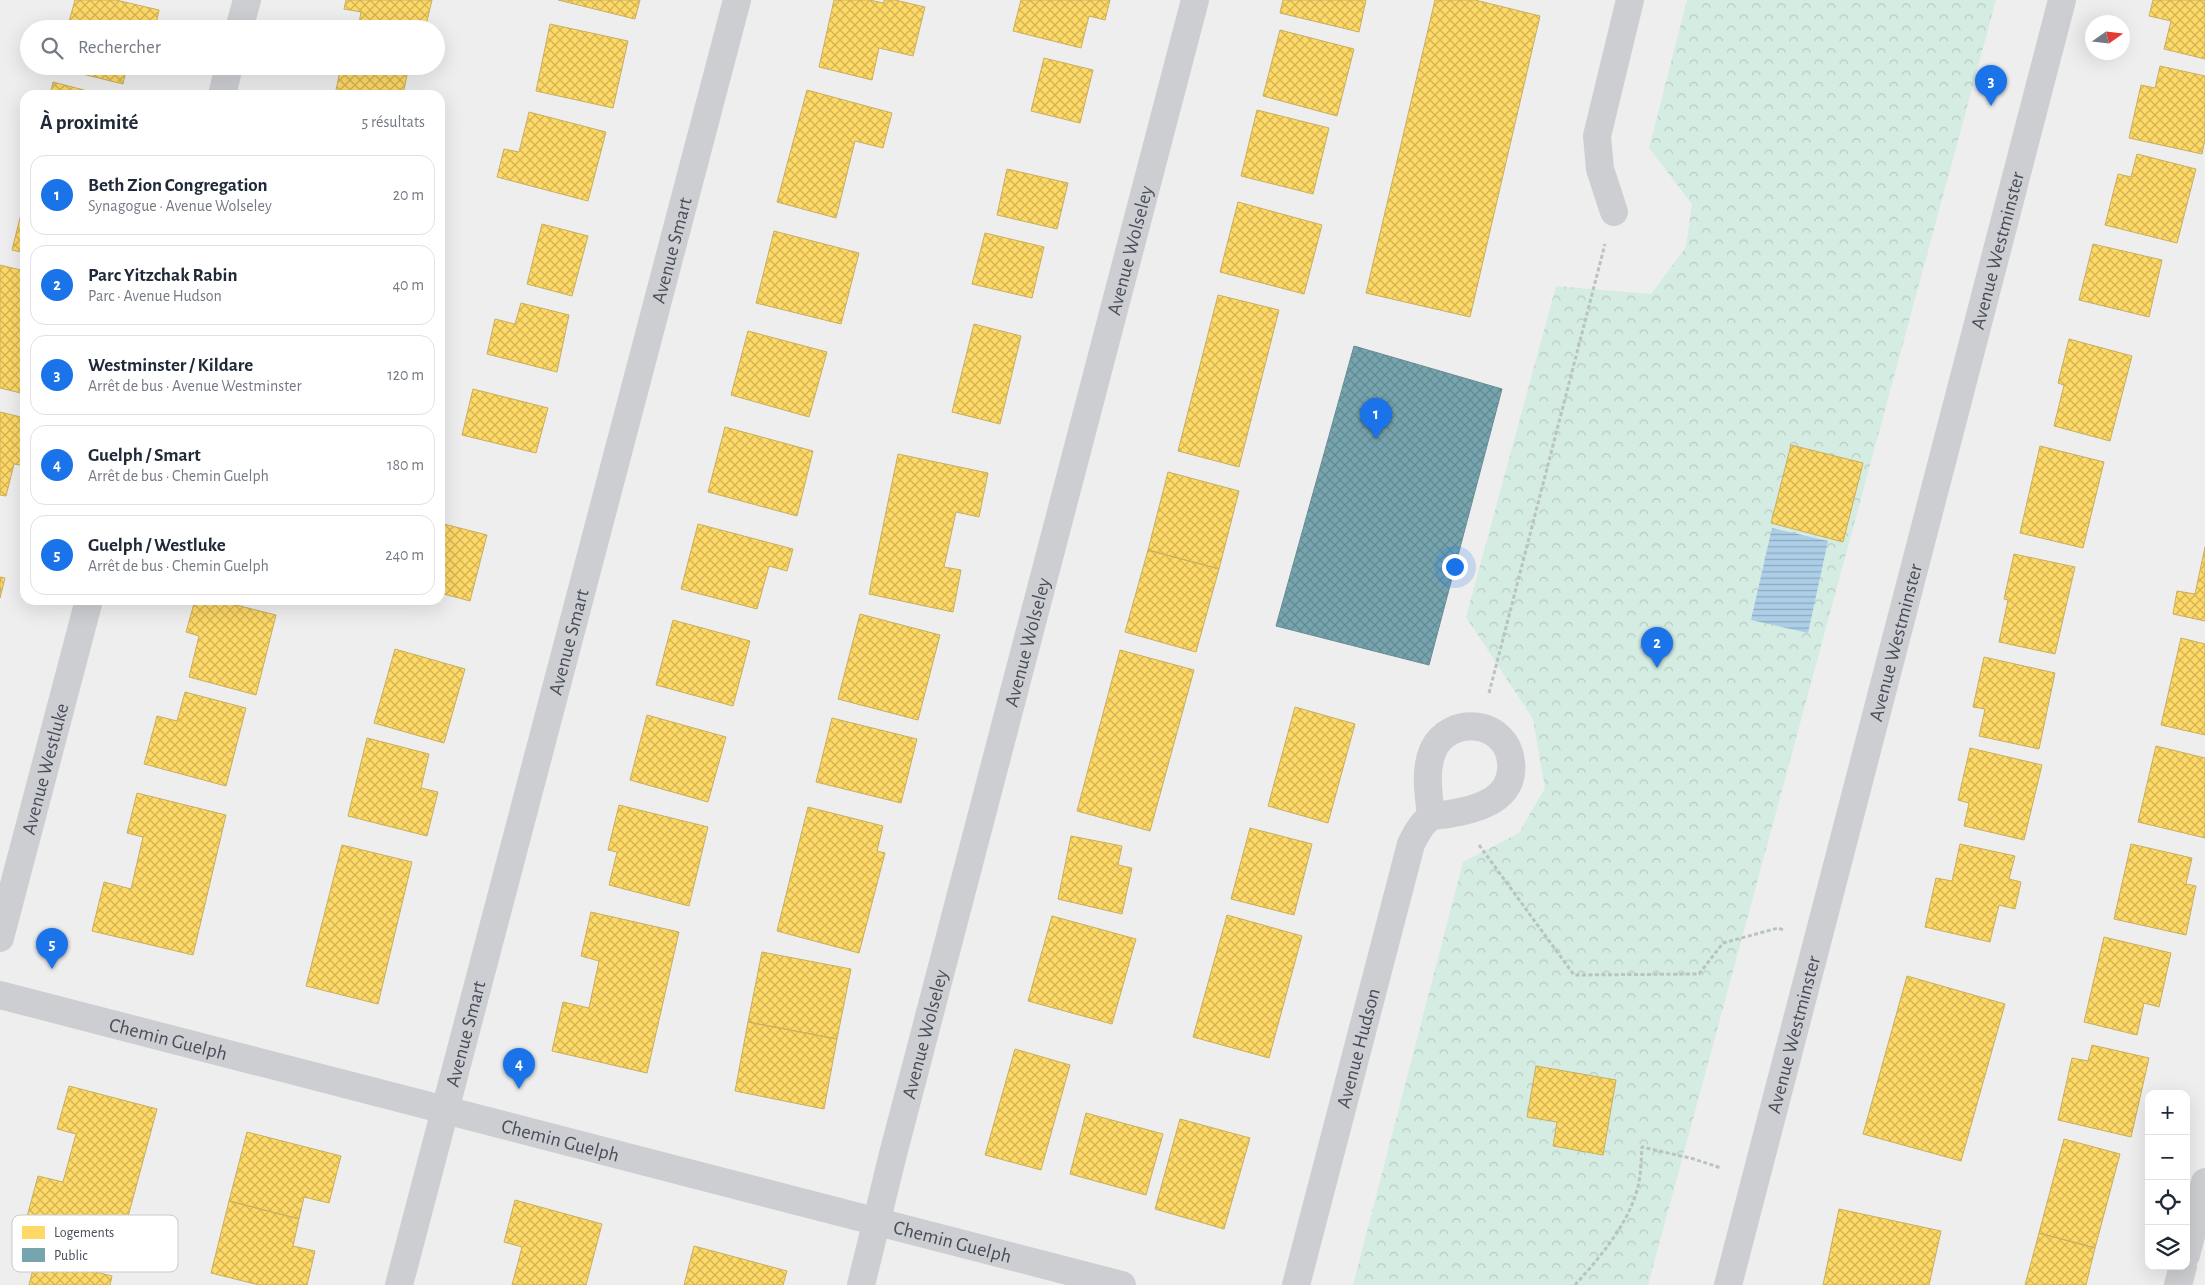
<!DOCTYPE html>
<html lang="fr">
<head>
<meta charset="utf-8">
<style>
	:root { --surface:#fff; --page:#f6f6f7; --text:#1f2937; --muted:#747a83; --line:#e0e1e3; --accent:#1a73e8 }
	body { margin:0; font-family:"Alegreya Sans",sans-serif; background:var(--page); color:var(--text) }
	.controls { position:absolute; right:15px; bottom:15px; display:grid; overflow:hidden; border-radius:10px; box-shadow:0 5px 20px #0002 }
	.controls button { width:45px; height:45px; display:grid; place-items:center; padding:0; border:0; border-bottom:1px solid var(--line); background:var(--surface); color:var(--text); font:25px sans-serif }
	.compass { position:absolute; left:2085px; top:15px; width:45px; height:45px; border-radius:50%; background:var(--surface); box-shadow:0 5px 20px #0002; rotate:76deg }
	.you { position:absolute; left:1454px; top:566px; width:18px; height:18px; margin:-12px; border:4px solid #fff; border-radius:50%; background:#1a73e8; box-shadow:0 0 0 8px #1a73e833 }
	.badge { display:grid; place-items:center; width:32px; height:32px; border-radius:50%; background:var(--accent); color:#fff; font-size:16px; font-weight:700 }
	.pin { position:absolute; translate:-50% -41px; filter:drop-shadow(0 1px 2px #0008) }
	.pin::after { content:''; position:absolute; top:26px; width:18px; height:15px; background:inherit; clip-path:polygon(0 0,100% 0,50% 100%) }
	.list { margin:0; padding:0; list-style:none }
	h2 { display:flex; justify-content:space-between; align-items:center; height:65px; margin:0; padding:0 20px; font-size:21px }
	h2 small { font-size:16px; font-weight:400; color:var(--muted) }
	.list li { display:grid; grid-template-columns:32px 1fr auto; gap:15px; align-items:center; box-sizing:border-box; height:80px; margin:0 10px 10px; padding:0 10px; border:1px solid var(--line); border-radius:15px }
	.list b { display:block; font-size:19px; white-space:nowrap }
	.list p { margin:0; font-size:16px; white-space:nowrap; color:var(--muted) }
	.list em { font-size:16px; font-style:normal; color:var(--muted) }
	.icon { flex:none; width:28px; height:28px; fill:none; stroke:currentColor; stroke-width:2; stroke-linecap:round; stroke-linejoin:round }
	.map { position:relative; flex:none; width:2205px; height:1285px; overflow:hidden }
	.search { position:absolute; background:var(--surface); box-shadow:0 5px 20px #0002; left:20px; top:20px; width:425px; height:55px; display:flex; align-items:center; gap:12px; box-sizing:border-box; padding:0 18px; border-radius:28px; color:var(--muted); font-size:19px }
	.panel { position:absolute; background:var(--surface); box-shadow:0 5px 20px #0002; left:20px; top:90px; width:425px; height:515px; border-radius:15px }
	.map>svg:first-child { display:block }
	.park { fill:url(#park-crowns) }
	.water { fill:url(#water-rules) }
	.homes { fill:url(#homes-cross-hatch); stroke:#c8af62 }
	.public { fill:url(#public-cross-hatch); stroke:#688b95 }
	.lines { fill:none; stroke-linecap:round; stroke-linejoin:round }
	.path { stroke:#b9c3c2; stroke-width:3; stroke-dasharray:4 2.5; stroke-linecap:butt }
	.minor { stroke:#ccced1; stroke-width:28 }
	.labels { text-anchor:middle; stroke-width:5; stroke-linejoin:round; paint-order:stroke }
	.street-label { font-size:20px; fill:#474d59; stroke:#fff }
	.key { fill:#fff; stroke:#c8cacd; stroke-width:1 }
	.key-label { font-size:14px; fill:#474d59 }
</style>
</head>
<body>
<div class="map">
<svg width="2205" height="1285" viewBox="0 0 2205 1285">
	<defs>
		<pattern id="park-crowns" width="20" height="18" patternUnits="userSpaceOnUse" patternTransform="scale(1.25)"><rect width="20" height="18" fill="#d4ece2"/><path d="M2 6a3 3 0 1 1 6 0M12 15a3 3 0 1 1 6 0" fill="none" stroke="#b7ccc4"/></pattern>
		<pattern id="water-rules" width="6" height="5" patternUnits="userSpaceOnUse" patternTransform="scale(1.25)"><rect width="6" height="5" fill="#accee7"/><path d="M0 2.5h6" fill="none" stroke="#8ea9be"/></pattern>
		<pattern id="homes-cross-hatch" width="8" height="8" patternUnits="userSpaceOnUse" patternTransform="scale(1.25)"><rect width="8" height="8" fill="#ffd966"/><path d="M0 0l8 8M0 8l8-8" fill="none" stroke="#d0b257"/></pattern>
		<pattern id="public-cross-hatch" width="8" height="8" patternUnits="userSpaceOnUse" patternTransform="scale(1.25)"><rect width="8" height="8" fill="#76a5af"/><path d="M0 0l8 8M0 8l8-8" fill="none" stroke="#638991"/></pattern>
	</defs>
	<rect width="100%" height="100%" fill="#efeeee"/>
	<path class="park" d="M1687,0H1996L1648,1285H1353L1463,862L1519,833L1545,788L1533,719L1466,617L1556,286L1651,294L1686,247L1692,204L1649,148Z"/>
	<path class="water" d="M1772,528L1828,541L1808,633L1751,620Z"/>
	<path class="homes" d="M75,0H116L159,10L155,29H67Z
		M346,0H432L425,29H358L361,12L344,9Z
		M558,0H640L635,19Z
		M834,0H869L884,3V0H895L925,7L913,56L879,48L872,80L819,67Z
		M1021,0H1110L1105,20L1089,16L1081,48L1013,31Z
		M1283,0H1366L1359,32L1280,13Z
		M1435,0H1475L1540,16L1470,317L1366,293Z
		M2153,0H2205V59L2164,49L2171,21L2149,16Z
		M550,24L628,41L613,108L536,91Z
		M1280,30L1354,49L1337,116L1263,96Z
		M1044,58L1093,70L1080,123L1031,111Z
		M58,66H127L123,84L58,68Z
		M341,66H389L408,70L403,95H335Z
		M2160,66L2205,76V139L2202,154L2129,138L2141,85L2155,88Z
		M53,82L103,95H50Z
		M807,90L892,113L883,148L855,141L836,218L777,202Z
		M1257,110L1329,128L1313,194L1241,176Z
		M529,112L606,132L588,201L497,177L504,149L519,152Z
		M2137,154L2196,169L2177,243L2105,225L2118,174L2131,177Z
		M1007,169L1068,183L1057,229L997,215Z
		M25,198V253L12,250Z
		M1238,202L1322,225L1304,294L1220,272Z
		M542,224L588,236L572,296L527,284Z
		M774,231L859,253L841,324L756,303Z
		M985,233L1044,247L1032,298L972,284Z
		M2093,244L2162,260L2149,317L2079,300Z
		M0,265L25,271V394L0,388Z
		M1218,295L1279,310L1239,467L1178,451Z
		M521,303L569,315L557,372L487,354L495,319L515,324Z
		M974,324L1021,336L1000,424L952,412Z
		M748,331L827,352L809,417L731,395Z
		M2069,339L2132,356L2110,441L2054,426L2064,385L2058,383Z
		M473,389L548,408L536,453L462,435Z
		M0,412L25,418V466L14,464L6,496L0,495Z
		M725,427L813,451L797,516L708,492Z
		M1791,445L1863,463L1843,542L1771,523Z
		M2040,446L2104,462L2083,548L2020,533Z
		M898,454L988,473L979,517L956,512L944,567L961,570L953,612L869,594Z
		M1168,472L1239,491L1219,569L1148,550Z
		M440,523L487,535L470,601L440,593Z
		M698,524L793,549L787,571L769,566L757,609L681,589Z
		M2205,547V621L2173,614L2177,591L2195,594Z
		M1148,550L1219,569L1196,652L1125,632Z
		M2014,554L2075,567L2055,654L1999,642L2008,600L2004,599Z
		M0,577L5,578L0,598Z
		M195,600H216L276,615L256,695L189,677L199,636L186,632Z
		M860,614L940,635L918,720L838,699Z
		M673,620L750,641L733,706L656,685Z
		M2181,638L2205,644V735L2161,725Z
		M395,649L465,669L444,743L374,723Z
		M1120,650L1194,670L1150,831L1077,811Z
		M1984,657L2055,673L2039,749L1979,736L1985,709L1973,707Z
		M185,692L246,708L226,786L144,764L157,716L177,721Z
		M1295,707L1355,724L1328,823L1268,806Z
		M647,715L726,737L708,802L630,780Z
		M832,718L917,739L901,803L816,782Z
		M367,738L429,754L421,788L438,792L427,836L348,816Z
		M2156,746L2205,758V838L2138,822Z
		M1970,748L2042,765L2024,840L1964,826L1969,803L1958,800Z
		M137,793L226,815L193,955L92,931L104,882L131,889L143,837L127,833Z
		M619,805L708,827L689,906L609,885L617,852L608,850Z
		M808,807L883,826L877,851L885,853L859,953L777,931Z
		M1250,828L1312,844L1294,915L1231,899Z
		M1071,836L1122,846L1118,865L1132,868L1122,914L1058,899Z
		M1960,844L2015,856L2009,879L2021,882L2015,909L1999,905L1990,942L1925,927L1936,878L1952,881Z
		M2131,844L2192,858L2186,884L2196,886L2186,935L2114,919Z
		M342,845L412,862L378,1004L306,986Z
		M591,912L679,932L647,1073L552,1051L563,1002L589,1008L599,961L581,956Z
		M1227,915L1302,936L1269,1058L1193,1037Z
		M1052,916L1136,939L1112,1024L1028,1001Z
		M2104,937L2171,953L2159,1007L2144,1003L2137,1035L2084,1022Z
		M762,952L851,969L837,1039L748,1022Z
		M1907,976L2005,1004L1961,1161L1863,1134Z
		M748,1022L837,1039L824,1109L735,1091Z
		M2092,1045L2149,1058L2131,1137L2058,1120L2072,1058L2088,1061Z
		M1015,1049L1070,1065L1041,1170L985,1155Z
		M1536,1066L1616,1080L1603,1155L1553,1146L1557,1122L1527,1117Z
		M69,1086L157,1109L119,1250L25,1224L38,1176L63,1182L76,1134L57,1129Z
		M1086,1113L1163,1134L1146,1195L1070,1174Z
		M1180,1119L1250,1138L1224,1229L1155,1209Z
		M247,1132L341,1156L329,1203L304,1197L299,1219L229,1201Z
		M2064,1139L2120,1154L2095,1248L2039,1233Z
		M515,1200L602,1224L586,1285H512L522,1247L504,1242Z
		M229,1201L299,1219L293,1246L315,1251L307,1285H259L211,1273Z
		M1839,1209L1941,1231L1929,1285H1823Z
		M2039,1233L2095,1248L2086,1285H2025Z
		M694,1246L787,1271L783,1285H684Z
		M36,1257L112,1276L110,1285H29Z"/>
	<path class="public" d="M1354,346L1502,389L1429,665L1276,626Z"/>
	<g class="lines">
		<path class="path" d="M1489,693L1605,244
			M1479,845L1574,975L1699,974L1723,943L1778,928L1783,930
			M1575,1285C1600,1257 1627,1226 1637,1190C1641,1177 1641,1161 1642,1147L1694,1159L1721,1168"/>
		<g class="minor">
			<path d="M239,29L247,0"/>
			<path d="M222,95L229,66"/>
			<path d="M1614,212L1600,169L1597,136L1630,0"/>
			<path id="s1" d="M0,938L89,600"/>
			<path id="s2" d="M0,995L1122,1285"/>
			<path d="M2186,1255L2205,1182"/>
			<path id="s3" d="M399,1285L737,0"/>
			<path id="s4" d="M861,1285L893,1154L1195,0"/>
			<path id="s5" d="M1296,1285L1411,844C1415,836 1422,822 1431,817C1436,815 1444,815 1449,814C1479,809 1515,799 1511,762C1507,720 1450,714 1433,750C1424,771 1429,795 1431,817"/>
			<path id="s6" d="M1728,1285L2062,0"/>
			<path d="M2178,1285L2183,1266"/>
		</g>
	</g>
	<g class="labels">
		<g class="street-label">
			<text dy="7" stroke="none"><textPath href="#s4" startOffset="1069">Avenue Wolseley</textPath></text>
			<text dy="7" stroke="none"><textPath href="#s6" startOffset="1069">Avenue Westminster</textPath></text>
			<text dy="7" stroke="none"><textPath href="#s3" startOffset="1070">Avenue Smart</textPath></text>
			<text dy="7" stroke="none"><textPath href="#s3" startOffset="665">Avenue Smart</textPath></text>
			<text dy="7" stroke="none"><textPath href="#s4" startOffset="664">Avenue Wolseley</textPath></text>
			<text dy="7" stroke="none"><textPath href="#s6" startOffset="664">Avenue Westminster</textPath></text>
			<text dy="7" stroke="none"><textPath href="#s1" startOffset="175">Avenue Westluke</textPath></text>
			<text dy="7" stroke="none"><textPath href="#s3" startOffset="260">Avenue Smart</textPath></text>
			<text dy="7" stroke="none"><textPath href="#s4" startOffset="259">Avenue Wolseley</textPath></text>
			<text dy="7" stroke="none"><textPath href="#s6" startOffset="259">Avenue Westminster</textPath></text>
			<text dy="7" stroke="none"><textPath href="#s2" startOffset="174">Chemin Guelph</textPath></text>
			<text dy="7" stroke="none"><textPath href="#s5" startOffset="245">Avenue Hudson</textPath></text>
			<text dy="7" stroke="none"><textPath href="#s2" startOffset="579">Chemin Guelph</textPath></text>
			<text dy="7" stroke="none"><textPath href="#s2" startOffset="984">Chemin Guelph</textPath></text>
		</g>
	</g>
	<rect x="12" y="1215" width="166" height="57" rx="8" class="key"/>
	<rect x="22" y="1226" width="23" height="13" fill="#ffd966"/>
	<rect x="22" y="1248" width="23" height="14" fill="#76a5af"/>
	<g class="key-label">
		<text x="54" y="1237">Logements</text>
		<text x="54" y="1260">Public</text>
	</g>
</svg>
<div class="controls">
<button>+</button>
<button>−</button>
<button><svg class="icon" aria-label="locate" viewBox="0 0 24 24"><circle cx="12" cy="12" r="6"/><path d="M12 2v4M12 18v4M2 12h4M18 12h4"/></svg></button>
<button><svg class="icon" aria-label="layers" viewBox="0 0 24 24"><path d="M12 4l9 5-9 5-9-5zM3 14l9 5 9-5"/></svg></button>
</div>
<svg class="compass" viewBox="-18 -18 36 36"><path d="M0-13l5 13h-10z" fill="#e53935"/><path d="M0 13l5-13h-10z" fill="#747a83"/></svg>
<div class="you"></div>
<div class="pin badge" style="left:1376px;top:439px">1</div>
<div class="pin badge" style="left:1657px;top:668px">2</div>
<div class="pin badge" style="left:1991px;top:106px">3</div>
<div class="pin badge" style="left:519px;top:1089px">4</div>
<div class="pin badge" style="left:52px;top:969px">5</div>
<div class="search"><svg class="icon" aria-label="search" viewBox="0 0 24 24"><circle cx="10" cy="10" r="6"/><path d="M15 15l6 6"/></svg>Rechercher</div>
<section class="panel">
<h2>À proximité<small>5 résultats</small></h2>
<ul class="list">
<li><span class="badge">1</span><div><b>Beth Zion Congregation</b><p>Synagogue · Avenue Wolseley</p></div><em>20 m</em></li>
<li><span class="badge">2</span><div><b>Parc Yitzchak Rabin</b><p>Parc · Avenue Hudson</p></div><em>40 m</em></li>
<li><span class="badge">3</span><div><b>Westminster / Kildare</b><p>Arrêt de bus · Avenue Westminster</p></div><em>120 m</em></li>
<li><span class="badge">4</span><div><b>Guelph / Smart</b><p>Arrêt de bus · Chemin Guelph</p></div><em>180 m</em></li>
<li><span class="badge">5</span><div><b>Guelph / Westluke</b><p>Arrêt de bus · Chemin Guelph</p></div><em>240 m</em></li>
</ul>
</section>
</div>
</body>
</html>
